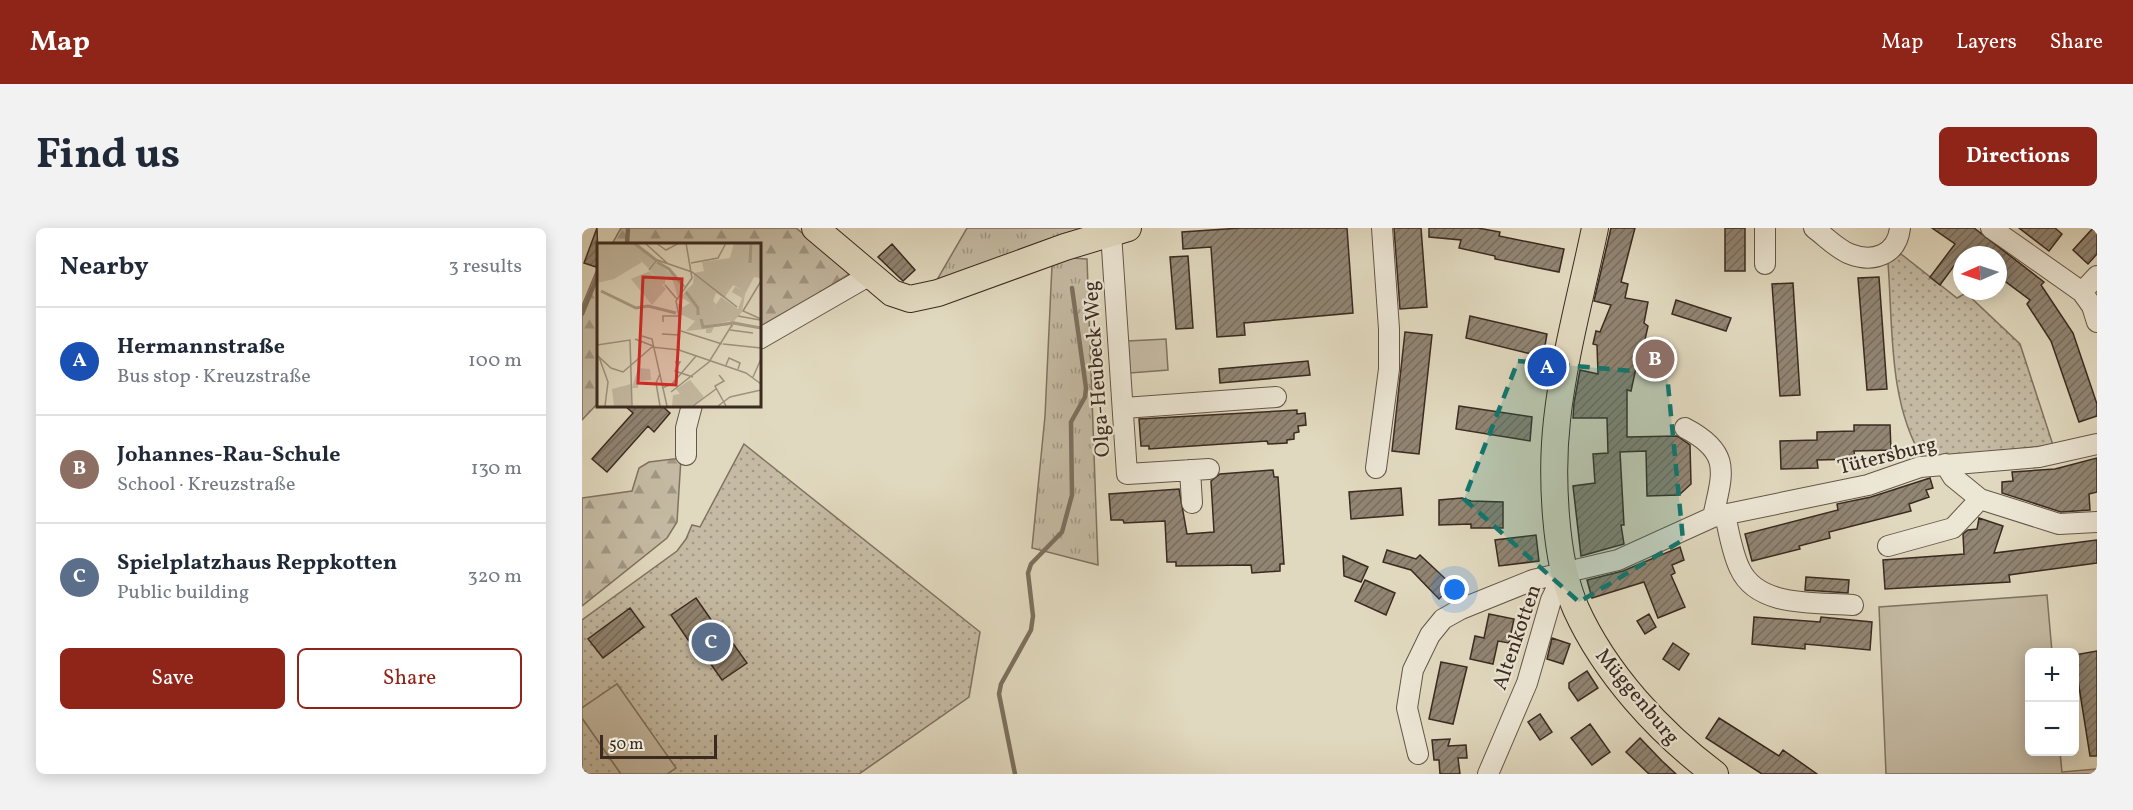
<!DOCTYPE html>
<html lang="en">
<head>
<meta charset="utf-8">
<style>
	:root { --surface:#fff; --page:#f2f2f3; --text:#1f2937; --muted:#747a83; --line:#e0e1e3; --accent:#8f2418 }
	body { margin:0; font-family:Vollkorn,serif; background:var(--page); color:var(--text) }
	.controls { position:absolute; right:18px; bottom:18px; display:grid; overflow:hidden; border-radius:9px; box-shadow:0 3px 15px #0003 }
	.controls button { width:54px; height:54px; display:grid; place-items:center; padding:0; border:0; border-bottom:2px solid var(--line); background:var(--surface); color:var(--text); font:30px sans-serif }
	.compass { position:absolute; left:1371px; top:18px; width:54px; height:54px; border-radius:50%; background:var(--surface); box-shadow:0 3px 15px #0003; rotate:267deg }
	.scale { position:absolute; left:18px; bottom:15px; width:117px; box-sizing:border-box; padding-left:6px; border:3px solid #3a2a20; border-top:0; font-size:16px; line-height:21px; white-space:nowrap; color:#3a2a20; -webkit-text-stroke:4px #ece6d5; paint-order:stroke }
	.you { position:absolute; left:873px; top:362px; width:21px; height:21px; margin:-15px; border:4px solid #fff; border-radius:50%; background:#1a73e8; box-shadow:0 0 0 9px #1a73e833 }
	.badge { display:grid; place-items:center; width:39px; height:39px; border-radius:50%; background:var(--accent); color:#fff; font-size:20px; font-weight:700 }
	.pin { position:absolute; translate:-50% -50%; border:3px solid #fff; box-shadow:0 2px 6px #0006 }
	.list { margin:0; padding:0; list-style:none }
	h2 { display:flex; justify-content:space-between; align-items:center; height:78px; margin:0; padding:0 24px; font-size:26px }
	h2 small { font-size:20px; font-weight:400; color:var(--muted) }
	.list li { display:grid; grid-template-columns:39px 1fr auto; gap:18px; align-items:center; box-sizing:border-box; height:108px; padding:0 24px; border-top:2px solid var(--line) }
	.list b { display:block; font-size:22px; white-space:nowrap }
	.list p { margin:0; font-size:20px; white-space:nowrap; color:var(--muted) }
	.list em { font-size:20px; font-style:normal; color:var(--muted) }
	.actions { display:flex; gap:12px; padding:18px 24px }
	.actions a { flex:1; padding:14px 0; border:2px solid var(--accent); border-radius:9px; text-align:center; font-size:21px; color:var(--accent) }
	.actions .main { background:var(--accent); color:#fff }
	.map { position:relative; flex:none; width:1515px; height:546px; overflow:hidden; border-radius:9px }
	header { display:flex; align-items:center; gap:36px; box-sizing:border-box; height:84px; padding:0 30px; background:var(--accent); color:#fff }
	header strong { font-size:28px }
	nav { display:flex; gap:33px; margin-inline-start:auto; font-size:21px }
	.intro { display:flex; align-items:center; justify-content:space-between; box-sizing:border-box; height:144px; padding:0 36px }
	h1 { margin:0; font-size:42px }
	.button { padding:15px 27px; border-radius:9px; background:var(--accent); color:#fff; font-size:21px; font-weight:700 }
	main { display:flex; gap:36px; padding:0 36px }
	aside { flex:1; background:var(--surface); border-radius:9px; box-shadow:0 3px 15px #0003 }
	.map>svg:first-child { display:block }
	.grass { fill:url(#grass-tufts); stroke:#807262; stroke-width:1.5 }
	.forest { fill:url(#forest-firs); stroke:#807262; stroke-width:1.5 }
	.park { fill:url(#park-dots); stroke:#807262; stroke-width:1.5 }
	.garden { fill:#c5bba4; stroke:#807262; stroke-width:1.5 }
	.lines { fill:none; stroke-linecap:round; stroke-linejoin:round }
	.stream { stroke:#7c705f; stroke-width:4.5 }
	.building { fill:url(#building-hatch); stroke:#3a2a20; stroke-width:1.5 }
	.minor-casing { stroke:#645648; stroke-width:22 }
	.major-casing { stroke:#3a2a20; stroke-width:28 }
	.minor { stroke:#ece6d5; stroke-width:20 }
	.major { stroke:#e1d9bf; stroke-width:26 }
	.marked { fill:#0f766e; fill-opacity:0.2; stroke:#0f766e; stroke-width:4.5; stroke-dasharray:12 8; stroke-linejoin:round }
	.labels { text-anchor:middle; stroke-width:4.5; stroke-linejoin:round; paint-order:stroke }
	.street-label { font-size:21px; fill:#3a2a20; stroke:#ece6d5 }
	.inset-river { fill:none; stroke:#a89e89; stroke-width:3 }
	.inset-road { fill:none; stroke:#9e937f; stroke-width:1.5 }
	.view { fill:#d62828; fill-opacity:0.15; stroke:#d62828; stroke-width:3 }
	.inset-edge { fill:none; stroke:#3a2a20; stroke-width:3 }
</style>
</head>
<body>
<header>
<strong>Map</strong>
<nav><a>Map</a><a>Layers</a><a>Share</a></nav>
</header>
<div class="intro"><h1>Find us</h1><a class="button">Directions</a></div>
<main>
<aside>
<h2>Nearby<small>3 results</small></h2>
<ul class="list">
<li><span class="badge" style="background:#1a4fb4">A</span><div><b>Hermannstraße</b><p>Bus stop · Kreuzstraße</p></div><em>100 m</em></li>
<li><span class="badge" style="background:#8d6e63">B</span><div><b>Johannes-Rau-Schule</b><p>School · Kreuzstraße</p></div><em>130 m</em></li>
<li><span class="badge" style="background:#5c6f8a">C</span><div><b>Spielplatzhaus Reppkotten</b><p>Public building</p></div><em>320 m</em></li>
</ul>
<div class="actions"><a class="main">Save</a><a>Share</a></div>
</aside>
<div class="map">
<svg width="1515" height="546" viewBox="0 0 1515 546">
	<defs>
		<pattern id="grass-tufts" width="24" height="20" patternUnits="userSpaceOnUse" patternTransform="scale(1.5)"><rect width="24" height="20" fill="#c5bba4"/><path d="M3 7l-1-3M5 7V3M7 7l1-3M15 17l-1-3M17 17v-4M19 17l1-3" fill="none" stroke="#a19885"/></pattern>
		<pattern id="forest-firs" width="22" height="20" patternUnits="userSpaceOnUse" patternTransform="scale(1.5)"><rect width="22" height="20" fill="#c5bba4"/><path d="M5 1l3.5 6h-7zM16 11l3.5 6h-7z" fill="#a19885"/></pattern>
		<pattern id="park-dots" width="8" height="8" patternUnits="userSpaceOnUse" patternTransform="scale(1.5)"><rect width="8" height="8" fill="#c5bba4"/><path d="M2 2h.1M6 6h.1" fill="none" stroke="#a19885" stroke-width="1.8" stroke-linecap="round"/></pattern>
		<pattern id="building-hatch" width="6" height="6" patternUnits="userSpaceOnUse" patternTransform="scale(1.5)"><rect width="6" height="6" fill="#918573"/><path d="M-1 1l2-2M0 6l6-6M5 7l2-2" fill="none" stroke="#776d5e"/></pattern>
	</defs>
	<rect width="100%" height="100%" fill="#e1d9bf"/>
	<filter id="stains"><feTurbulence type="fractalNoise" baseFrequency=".00333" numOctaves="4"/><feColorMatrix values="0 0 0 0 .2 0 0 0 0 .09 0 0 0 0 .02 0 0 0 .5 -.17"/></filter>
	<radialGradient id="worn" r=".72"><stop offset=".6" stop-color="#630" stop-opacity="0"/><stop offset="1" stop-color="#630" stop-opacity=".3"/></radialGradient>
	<path class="grass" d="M385,0H504L352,57Z
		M490,30L505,31L516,337L450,320L463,188L470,37Z"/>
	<path class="forest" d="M39,0H214L269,45L177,102V16H30Z
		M16,39V175L0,192V78Z
		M99,230L95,294L85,310L0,378V270L50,263L57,240L67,234Z"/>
	<path class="park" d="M1319,26L1375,70L1384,65L1438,116L1471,217L1341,231C1306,174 1311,99 1306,35Z
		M162,216L398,404L387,469L277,546H85L93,540L35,456L0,480V392L95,323L104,311L110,297L118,299Z
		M0,490L39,546H0Z"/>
	<path class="garden" d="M584,111L586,142L548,145L546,113Z
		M1465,367L1470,424H1448V524H1478L1480,544L1515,541V546H1304L1297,379Z
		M35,456L94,540L85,546H39L0,490V480Z"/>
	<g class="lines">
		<path class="stream" d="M45,16L46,0
			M0,86L16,47
			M433,546L417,466L419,456L449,402L451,388L446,345L449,336L480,304L490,267L489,194L503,169L504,160L490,60"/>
	</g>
	<path class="building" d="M15,0L16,31L14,39L2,35Z
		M659,0H765L771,85L662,95L663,107L635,109L629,19L601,21L600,4Z
		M812,0H839L845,79L818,81Z
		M847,0H896L918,4L917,8L982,21L977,44L913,31V28L877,20L879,12L847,9Z
		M1029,0H1053L1039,54L1046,56L1043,70L1066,74L1062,95L1066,98L1057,139L1054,140L1049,163L1045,162V209L1095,208L1108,217L1109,256L1097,267L1065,268L1064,223L1038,224L1042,297H1039L1042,316L999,328L991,258L1013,255L1011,226L1026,225L1025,190H991L992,175L998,142L1016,146L1015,117L1011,116L1014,103L1018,104L1029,77L1012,73Z
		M1143,0H1163V43H1143Z
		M1350,0H1392L1462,54L1459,57L1491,105L1515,176V188L1497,194L1469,113L1445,76L1448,72L1416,48V27H1380L1358,57L1348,49L1373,16Z
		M1437,0H1473L1480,6L1467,23Z
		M1511,0H1515V26L1506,36L1491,22Z
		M310,16L333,42L321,53L296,29Z
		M606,28L611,100L594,101L588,29Z
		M1297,49L1305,161L1285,162L1276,50Z
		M1211,55L1218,167L1198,168L1190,56Z
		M1094,72L1149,90L1144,103L1090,86Z
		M888,88L965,106L961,129L884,110Z
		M823,104L850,107L837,226L810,223Z
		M726,133L728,147L638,155L637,141Z
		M42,177H79L88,185L72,204L66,198L25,244L10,231L51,185Z
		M877,178L950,189L948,213L874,201Z
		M715,182V186L723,185L724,197L716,198L717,204L712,205V211L705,212V215L686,216L685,213L567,221V218H559L557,191Z
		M1272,197H1308L1309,222L1272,223L1273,231L1235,232L1236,240L1199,241L1198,213L1235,212V204L1272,203Z
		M1515,230V264L1507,266L1508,282L1479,284L1420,265V254L1431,253L1430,244L1473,241Z
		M691,242L692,249H696L702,336H698V343L670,345L669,337L594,338V334H585L583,293L542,295L541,292H529L527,266L597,261L605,306L632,304L629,253L638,246Z
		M1348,250L1351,260L1344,262L1347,269L1327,276L1329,283L1247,304L1248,310L1217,318L1218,321L1170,333L1163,306L1256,282L1255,276L1289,269Z
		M819,260L821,287L769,291L767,264Z
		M880,270L889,273L921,274V300H889V296L857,297V272Z
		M1397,290L1421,298L1412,325L1515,312V335L1427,347L1428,354L1303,361L1301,332L1382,326L1381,306L1386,302L1395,301Z
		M954,307L957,333L917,338L913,312Z
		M1098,319L1102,332L1090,337L1093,345L1089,347L1103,379L1076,390L1062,354L1010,370L1005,352L1041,343Z
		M805,322L834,331L838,327L870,357L857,371L829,342L801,334Z
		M761,328L786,339L779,354L762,348Z
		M1224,349L1267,352L1266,365L1223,362Z
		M783,352L813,365L804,387L773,373Z
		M114,370L139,406L142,403L165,435L140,452L119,422L115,425L89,387Z
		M48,380L62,399L21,430L6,411Z
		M907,386L932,391L927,415L916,413L911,436L888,431L893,408L902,410Z
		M1067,386L1074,399L1063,406L1055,393Z
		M1172,389L1238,394L1239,389L1290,394L1288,422L1223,416V421L1170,416Z
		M970,410L988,416L981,436L965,431Z
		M1091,415L1107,426L1097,442L1081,431Z
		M1515,423V528H1508L1492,427Z
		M859,434L885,439L871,496L847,491Z
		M1005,443L1016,460L996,473L987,460V455Z
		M958,486L970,504L958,512L946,494Z
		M1137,490L1197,528L1201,522L1235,546H1180L1124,510Z
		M1008,496L1028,524L1010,537L989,510Z
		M1058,510L1080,533L1094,546H1067L1044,524Z
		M868,511L866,518L884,517L885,530H876L878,546H858L857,532H852L850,512Z"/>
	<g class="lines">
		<defs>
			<path id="minor" d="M1232,0C1243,8 1255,21 1268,26C1291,35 1315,27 1318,0
				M1409,0L1500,64L1510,78L1515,94
				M529,5L545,246L627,241
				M1183,36V0
				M1500,64L1515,48
				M177,111L288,47
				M542,180L694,169
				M1103,200C1151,225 1140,246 1131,289
				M104,227V200L110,177
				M1363,236L1371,249L1398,271L1477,296L1515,294
				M794,240L807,141V101L800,0
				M608,242L610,275
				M1143,287C1147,304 1150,325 1158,341C1176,380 1234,374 1271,377
				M1306,318L1371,300L1398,271
				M836,526L825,480L831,442L848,407L861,391L879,381L951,352L1036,332L1131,289L1286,257L1338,239L1457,229L1515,216
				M906,546L945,455L969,372L983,343"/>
			<path id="major" d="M233,0L310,65L328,71L356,65L483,19L546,0
				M1013,0C1000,63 982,128 975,192C969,245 972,331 994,381C1023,445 1077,504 1133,546"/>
		</defs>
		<use href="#minor" class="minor-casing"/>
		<use href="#major" class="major-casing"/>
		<use href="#minor" class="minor"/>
		<use href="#major" class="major"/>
	</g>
	<path class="marked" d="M936,133L1085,146L1101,312L997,374L882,271Z"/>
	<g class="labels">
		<g class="street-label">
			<text transform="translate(514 141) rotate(-94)" y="7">Olga-Heubeck-Weg</text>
			<text transform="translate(1305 227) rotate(-14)" y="7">Tütersburg</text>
			<text transform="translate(934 409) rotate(-71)" y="7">Altenkotten</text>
			<text transform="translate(1056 468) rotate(50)" y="7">Müggenburg</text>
		</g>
	</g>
	<g transform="translate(15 15)">
		<rect width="164" height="164" fill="#e1d9bf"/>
		<path d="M34,0L43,4L60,17L52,26L33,6ZM163,12V35L157,34L148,51L145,69L137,78L163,85L137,81L135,86V78L134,82L117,84L114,90H109V86L89,88L98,78L83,71L80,60L86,64L93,60L84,54L89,47L113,84L133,79L132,72L116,66L124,54L141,66L145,55L135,49L138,44L143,46L149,24Z" fill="#c5bba4"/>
		<path d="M154,0H163V22L154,25ZM60,19L87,42L81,55L76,38L68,33V42L64,41L53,27Z" fill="#c5bba4"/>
		<path d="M34,141V163H17L15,146Z" fill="#c5bba4"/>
		<path d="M53,28L69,46L55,62L34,36Z" fill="#c5bba4"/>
		<path d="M1,0H34V6L45,19L17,36L0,40ZM137,0H154L156,12L143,46L136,42L127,55L119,50L116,58L119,61L116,66L133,72V78L107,83L102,64L89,47L96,41L97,30L107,28L105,19L133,15ZM41,125L53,126L54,137L41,138V145H35ZM93,137L107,154L96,163H75L76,152L83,151L79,146Z" fill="#c5bba4"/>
		<path class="inset-river" d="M37,0L59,17M60,19L72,26L87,44M153,20L154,0M4,48L39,65L51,63L79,70M89,49L101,65V72M104,76L106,84L136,80L164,85"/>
		<path class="inset-road" d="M48,0L70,20M59,0L69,7L82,0M94,20L121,15L129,0M52,27L60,17L95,29L140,64M164,38L146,68L164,76M68,42L80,56M141,73L163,77M66,79V73H82M133,87L156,90M84,88L125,101M65,91L83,92M45,93L55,96L70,163M38,96L56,103M126,101L164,105M0,102L33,97L35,163M82,107L149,130L164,141M0,112L14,125L26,129L55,104L82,107L83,79L79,58L95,35L89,0M2,114L11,139L8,163M78,119H83L78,128L96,134M129,122L132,115L143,120L141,126M122,132L127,138L118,143L129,163M156,134L164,116M65,145L75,141L99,113M74,149L112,119L135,82M63,163L59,140L63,131M96,163L119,146M121,163L133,154L164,147"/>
		<path class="view" d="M46,34L85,36L79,142L41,140Z"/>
		<rect width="164" height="164" class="inset-edge"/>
	</g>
	<rect width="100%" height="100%" filter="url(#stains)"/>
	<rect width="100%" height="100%" fill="url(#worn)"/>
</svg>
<div class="controls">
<button>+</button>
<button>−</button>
</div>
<svg class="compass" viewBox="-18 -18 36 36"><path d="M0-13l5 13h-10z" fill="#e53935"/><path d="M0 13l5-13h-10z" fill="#747a83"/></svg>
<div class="scale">50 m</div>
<div class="you"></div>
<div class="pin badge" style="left:965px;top:139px;background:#1a4fb4">A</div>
<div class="pin badge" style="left:1073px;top:131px;background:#8d6e63">B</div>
<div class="pin badge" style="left:129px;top:414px;background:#5c6f8a">C</div>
</div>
</main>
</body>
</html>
